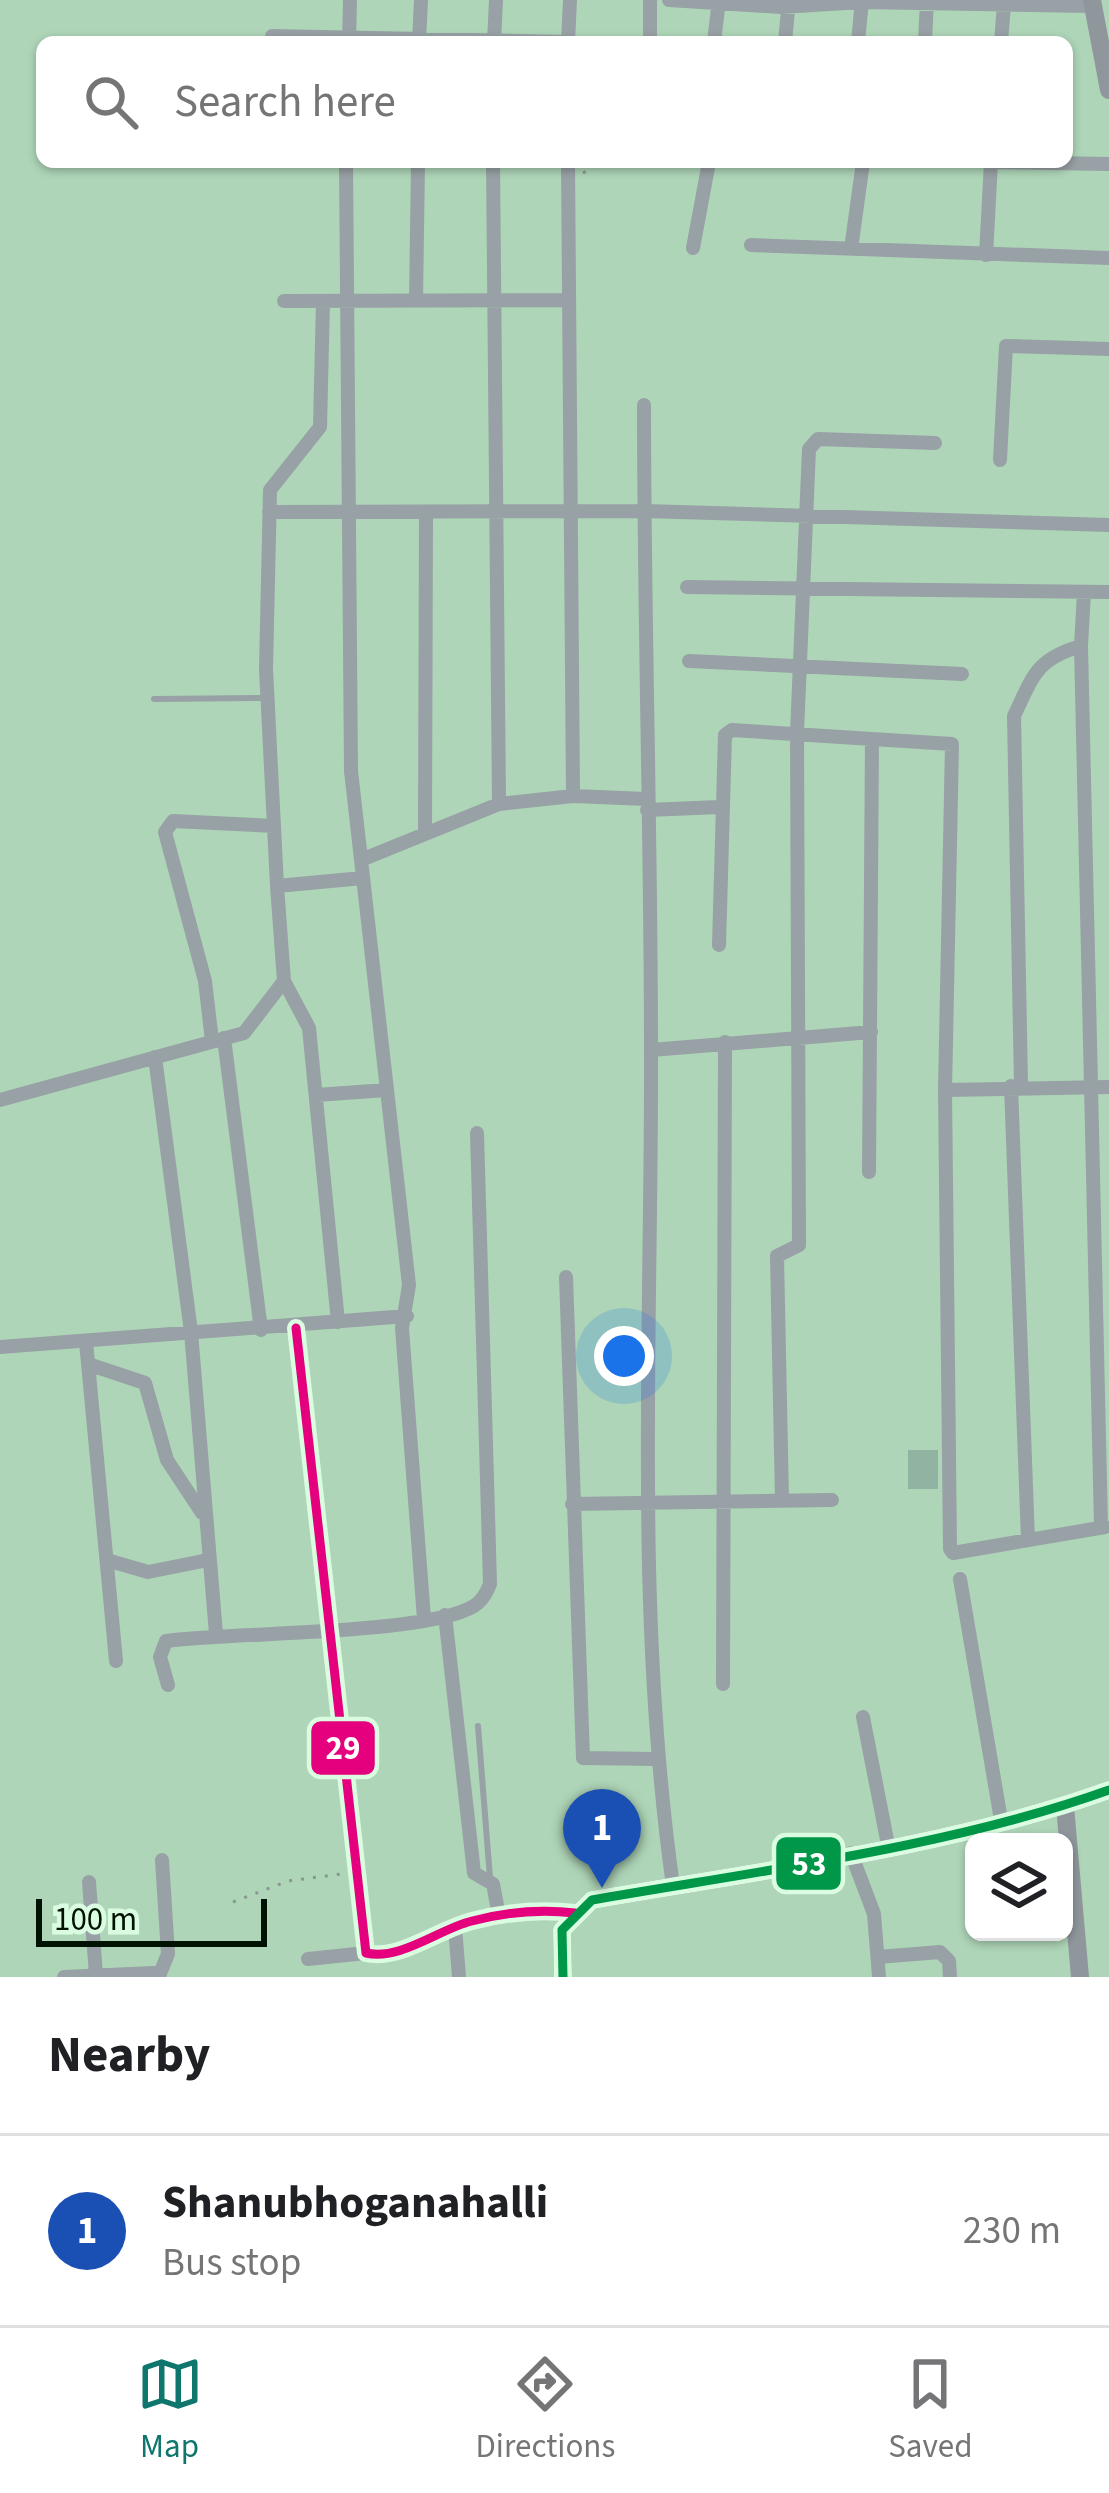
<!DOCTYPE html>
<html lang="en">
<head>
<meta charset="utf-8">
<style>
	:root { --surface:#fff; --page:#f6f6f6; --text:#202124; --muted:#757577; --line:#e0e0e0; --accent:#0f766e }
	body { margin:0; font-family:"Source Sans 3",sans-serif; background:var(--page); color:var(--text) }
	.controls { position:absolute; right:36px; bottom:36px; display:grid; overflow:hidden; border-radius:18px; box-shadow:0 3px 9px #0004 }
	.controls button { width:108px; height:108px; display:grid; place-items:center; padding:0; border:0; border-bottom:3px solid var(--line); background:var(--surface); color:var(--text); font:60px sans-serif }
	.scale { position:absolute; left:36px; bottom:30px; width:231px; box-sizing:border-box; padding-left:12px; border:6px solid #001203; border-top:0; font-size:33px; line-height:42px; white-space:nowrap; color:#001203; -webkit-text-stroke:9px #dafce1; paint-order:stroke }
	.you { position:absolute; left:624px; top:1356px; width:42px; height:42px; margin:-30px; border:9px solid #fff; border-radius:50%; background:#1a73e8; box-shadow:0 0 0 18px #1a73e833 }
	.badge { display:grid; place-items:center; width:78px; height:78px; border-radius:50%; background:var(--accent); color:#fff; font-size:39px; font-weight:700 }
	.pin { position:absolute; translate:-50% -99px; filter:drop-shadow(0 3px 6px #0008) }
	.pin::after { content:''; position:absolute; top:63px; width:42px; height:36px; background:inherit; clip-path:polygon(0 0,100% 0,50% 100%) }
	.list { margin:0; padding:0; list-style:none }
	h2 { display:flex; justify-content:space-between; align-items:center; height:156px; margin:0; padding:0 48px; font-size:51px }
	h2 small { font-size:39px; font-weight:400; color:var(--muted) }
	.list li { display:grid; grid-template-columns:78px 1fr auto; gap:36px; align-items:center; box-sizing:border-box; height:192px; padding:0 48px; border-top:3px solid var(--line) }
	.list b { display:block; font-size:45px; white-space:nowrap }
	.list p { margin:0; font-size:39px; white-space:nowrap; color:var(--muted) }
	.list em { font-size:39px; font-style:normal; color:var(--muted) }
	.icon { flex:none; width:66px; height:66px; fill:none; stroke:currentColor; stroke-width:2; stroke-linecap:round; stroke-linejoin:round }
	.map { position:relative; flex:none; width:1109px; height:1977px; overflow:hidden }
	.search { position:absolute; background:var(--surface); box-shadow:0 3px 9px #0004; left:36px; right:36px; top:36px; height:132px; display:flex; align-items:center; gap:30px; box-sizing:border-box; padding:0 42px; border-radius:18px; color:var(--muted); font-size:45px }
	.sheet { height:348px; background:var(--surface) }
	nav { display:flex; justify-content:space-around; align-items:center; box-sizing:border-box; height:168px; border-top:3px solid var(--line); background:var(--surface); font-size:33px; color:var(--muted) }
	nav a { display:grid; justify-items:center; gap:6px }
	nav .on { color:var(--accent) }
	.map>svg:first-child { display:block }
	.building { fill:#90b4a1 }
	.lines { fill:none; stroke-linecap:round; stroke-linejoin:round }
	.path { stroke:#899793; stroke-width:3; stroke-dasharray:3 9; stroke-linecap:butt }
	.lane { stroke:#98a1a5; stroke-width:6 }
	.street { stroke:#98a1a5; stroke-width:14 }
	.secondary { stroke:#8f979d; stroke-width:18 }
	.bus-1-casing { stroke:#dafce1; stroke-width:18 }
	.bus-2-casing { stroke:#dafce1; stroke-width:18 }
	.bus-1 { stroke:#e5007d; stroke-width:9 }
	.bus-2 { stroke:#009749; stroke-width:9 }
	.line-badge { stroke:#dafce1; stroke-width:4.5 }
	.badge-label { font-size:33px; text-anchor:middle; font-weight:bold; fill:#fff }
</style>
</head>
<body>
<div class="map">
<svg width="1109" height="1977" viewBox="0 0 1109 1977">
	<rect width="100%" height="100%" fill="#aed5b8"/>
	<path class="building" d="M908,1450H938V1489H908Z"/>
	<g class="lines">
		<path class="path" d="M583,173L603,162
			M233,1902L288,1881L341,1874"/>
		<path class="lane" d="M154,699L264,698
			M478,1726L490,1878"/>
		<path class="street" d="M669,0L781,7L862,2L1092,6
			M272,36L568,42
			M349,42L350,0
			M419,42L421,0
			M494,42L496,0
			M568,42L570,0
			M650,42V0
			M714,42L719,0
			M785,42L789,0
			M858,42L862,0
			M925,42L927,0
			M1001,42L1004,5
			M346,162L351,771L409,1285L402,1328L424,1619
			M493,162L499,804
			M568,162L573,796
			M986,162L1109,164
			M751,245L1109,258
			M693,248L709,162
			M851,249L863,162
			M986,255L991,162
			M284,301L568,300
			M416,301L418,162
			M644,405C644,620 651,835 651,1050C652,1329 634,1608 673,1886
			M1000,460L1006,346L1109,349
			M269,512L644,511L1109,525
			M687,587L1109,592
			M1084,592L1081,646L1101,1527
			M689,661L962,674
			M872,739L952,744L945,1090L1109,1087
			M647,810L720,807
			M425,834L426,514
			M361,860L499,804L573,796L647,799
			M277,886L266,669L270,490L320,427L323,301
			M719,945L725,735L732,730L872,739L869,1172
			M284,981L309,1028L338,1322
			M224,1038L261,1330
			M212,1041L205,981L165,832L173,821L274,826
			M651,1050L871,1032
			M155,1057L191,1332L216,1634
			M1021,1085L1014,716C1033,676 1036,659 1081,646
			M1011,1086L1028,1540
			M945,1090L950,1549L953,1553L1105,1527
			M316,1095L387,1090
			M0,1100L244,1033L284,981L277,886L363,878
			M566,1277L583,1758L655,1759
			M296,1328L366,1953C400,1961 439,1929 472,1921C506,1912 540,1909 575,1913
			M86,1342L116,1661
			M0,1347L407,1316
			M88,1364L145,1383L167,1460L202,1513
			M782,1500L777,1256L799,1245L797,733L809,449L818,439L935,443
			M572,1504L832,1500
			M107,1560L148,1572L208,1560
			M960,1579L1001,1820
			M445,1615L474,1873L493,1884L499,1916
			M723,1684L725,1042
			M168,1685L160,1657L166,1641C233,1632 426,1635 474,1606C482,1601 487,1592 490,1584L477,1133
			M863,1717L888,1845
			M851,1853L874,1914L879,1977
			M89,1882L96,1975
			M455,1927L459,1977
			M878,1957L940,1952L949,1961L950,1977
			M308,1959L366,1953
			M159,1976L168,1954L162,1860
			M64,1977L153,1973L159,1977"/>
		<path class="secondary" d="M1092,0L1109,90
			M1065,1806L1080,1977
			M563,1977L562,1930L592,1900C758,1871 951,1847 1109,1790"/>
		<defs>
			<path id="bus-1" d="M296,1328L366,1953C400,1961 439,1929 472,1921C506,1912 540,1909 575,1913"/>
			<path id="bus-2" d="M563,1977L562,1930L592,1900C758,1871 951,1847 1109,1790"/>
		</defs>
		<use href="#bus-1" class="bus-1-casing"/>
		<use href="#bus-2" class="bus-2-casing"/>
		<use href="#bus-1" class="bus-1"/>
		<use href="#bus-2" class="bus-2"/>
	</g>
	<g class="line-badge">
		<rect x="309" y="1719" width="68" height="58" rx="12" fill="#e5007d"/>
		<rect x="774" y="1835" width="69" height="57" rx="12" fill="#009749"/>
	</g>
	<g class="badge-label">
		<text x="343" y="1759">29</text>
		<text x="809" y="1875">53</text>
	</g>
</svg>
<div class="controls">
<button><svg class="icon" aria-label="layers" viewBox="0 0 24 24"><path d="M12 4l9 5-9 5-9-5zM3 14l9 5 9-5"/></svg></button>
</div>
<div class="scale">100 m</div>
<div class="you"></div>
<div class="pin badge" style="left:602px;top:1888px;background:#1a4fb4">1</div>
<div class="search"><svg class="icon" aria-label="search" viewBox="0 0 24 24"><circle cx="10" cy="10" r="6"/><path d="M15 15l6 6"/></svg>Search here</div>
</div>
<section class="sheet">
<h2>Nearby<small></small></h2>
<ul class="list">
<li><span class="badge" style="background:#1a4fb4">1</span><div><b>Shanubhoganahalli</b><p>Bus stop</p></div><em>230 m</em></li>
</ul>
</section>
<nav>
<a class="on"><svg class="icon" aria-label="map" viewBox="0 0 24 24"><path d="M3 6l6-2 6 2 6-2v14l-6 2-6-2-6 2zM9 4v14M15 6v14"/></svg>Map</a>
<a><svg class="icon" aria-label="directions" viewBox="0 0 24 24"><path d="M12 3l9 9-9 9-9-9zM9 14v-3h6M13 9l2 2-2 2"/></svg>Directions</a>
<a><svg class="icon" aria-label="saved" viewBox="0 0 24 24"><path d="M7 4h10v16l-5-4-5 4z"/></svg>Saved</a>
</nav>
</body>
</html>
